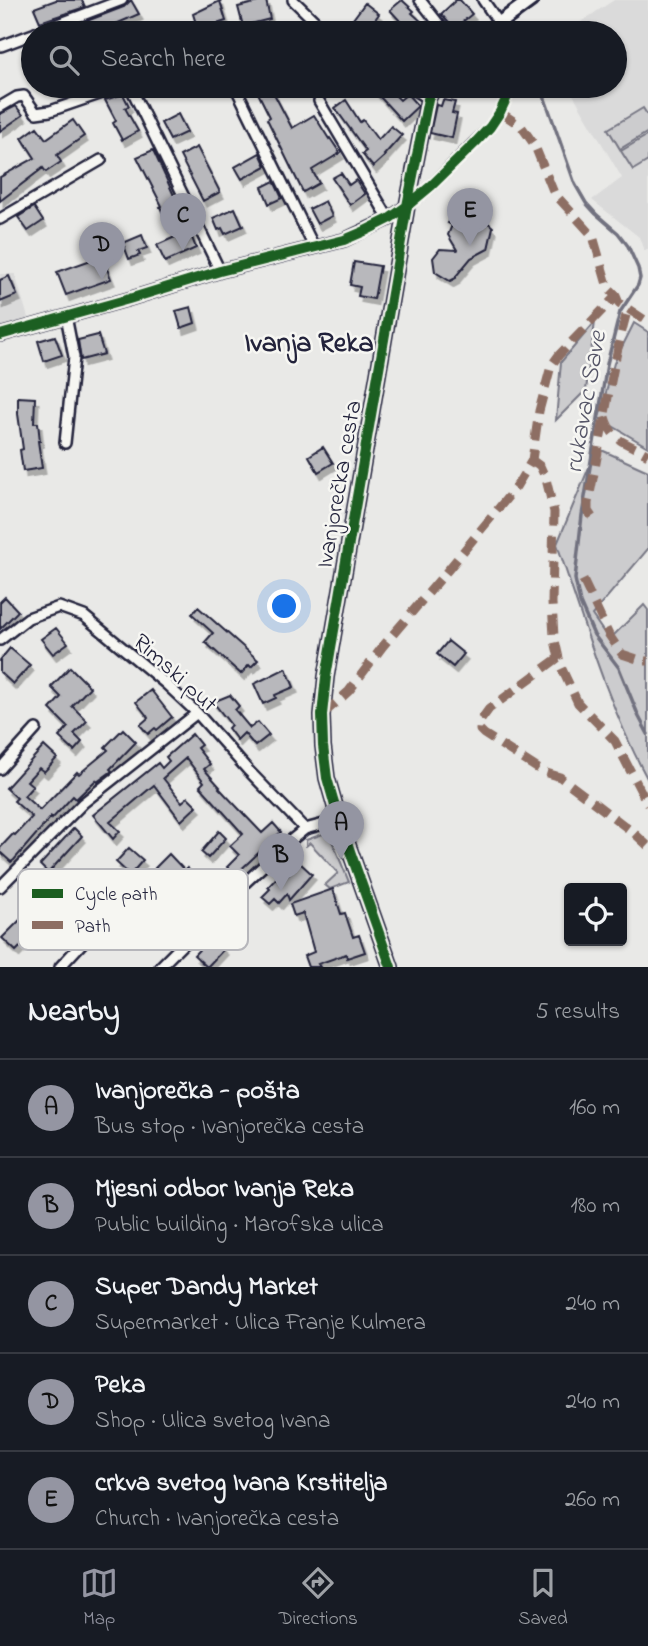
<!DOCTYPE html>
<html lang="en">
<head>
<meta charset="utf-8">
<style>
	:root { --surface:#171b24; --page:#242831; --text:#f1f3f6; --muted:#9ea1a6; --line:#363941; --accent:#9495a2 }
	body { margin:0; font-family:"Indie Flower",sans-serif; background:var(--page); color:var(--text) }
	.controls { position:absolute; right:21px; bottom:21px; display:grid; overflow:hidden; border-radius:7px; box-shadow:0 2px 5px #0004 }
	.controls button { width:63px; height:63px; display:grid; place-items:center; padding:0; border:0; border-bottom:2px solid var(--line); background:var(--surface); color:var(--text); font:35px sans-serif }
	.you { position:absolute; left:285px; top:607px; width:24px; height:24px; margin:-18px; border:5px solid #fff; border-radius:50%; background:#1a73e8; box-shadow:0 0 0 10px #1a73e833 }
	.badge { display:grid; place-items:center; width:46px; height:46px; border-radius:50%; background:var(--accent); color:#111; font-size:23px; font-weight:700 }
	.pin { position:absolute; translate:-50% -58px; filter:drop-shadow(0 2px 4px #0008) }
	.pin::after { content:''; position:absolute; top:37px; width:24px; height:21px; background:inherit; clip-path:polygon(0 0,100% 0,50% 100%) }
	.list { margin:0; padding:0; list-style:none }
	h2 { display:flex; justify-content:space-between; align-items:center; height:91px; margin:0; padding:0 28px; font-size:30px }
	h2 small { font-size:23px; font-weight:400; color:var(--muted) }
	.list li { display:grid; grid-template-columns:46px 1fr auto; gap:21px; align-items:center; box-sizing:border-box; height:98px; padding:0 28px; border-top:2px solid var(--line) }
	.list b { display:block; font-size:26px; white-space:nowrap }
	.list p { margin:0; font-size:23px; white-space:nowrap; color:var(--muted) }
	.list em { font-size:23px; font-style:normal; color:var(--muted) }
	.icon { flex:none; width:38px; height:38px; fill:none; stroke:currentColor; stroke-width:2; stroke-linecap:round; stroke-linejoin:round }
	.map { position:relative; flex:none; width:648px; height:967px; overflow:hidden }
	.search { position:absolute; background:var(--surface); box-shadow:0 2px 5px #0004; left:21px; right:21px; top:21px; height:77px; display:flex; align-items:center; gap:18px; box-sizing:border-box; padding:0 24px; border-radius:38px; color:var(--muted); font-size:26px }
	.sheet { height:581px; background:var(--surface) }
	nav { display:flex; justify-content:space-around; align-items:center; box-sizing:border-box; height:98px; border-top:2px solid var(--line); background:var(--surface); font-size:19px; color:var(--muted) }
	nav a { display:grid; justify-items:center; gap:4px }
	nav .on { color:var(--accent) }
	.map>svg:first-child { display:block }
	.built { fill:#dadada }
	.green { fill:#ccccce; stroke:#777784; stroke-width:2 }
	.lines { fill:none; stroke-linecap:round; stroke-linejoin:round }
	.stream { stroke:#71717f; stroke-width:3.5 }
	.building { fill:#b8b8bc; stroke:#22223b; stroke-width:2; filter:url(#shadow) }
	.minor-casing { stroke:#22223b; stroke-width:14 }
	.tertiary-casing { stroke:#22223b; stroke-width:16 }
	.secondary-casing { stroke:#22223b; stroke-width:18 }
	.minor { stroke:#f6f6f2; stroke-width:9 }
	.tertiary { stroke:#f6f6f2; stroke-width:10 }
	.secondary { stroke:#f6f6f2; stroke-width:12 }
	.quiet { stroke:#8d6e63; stroke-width:9; stroke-dasharray:18 9; stroke-linecap:butt }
	.cycleway-casing { stroke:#f6f6f2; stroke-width:15 }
	.cycleway { stroke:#1b5e20; stroke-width:10 }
	.labels { text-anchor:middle; stroke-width:5; stroke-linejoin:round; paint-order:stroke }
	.street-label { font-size:24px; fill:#22223b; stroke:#f6f6f2 }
	.water-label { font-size:26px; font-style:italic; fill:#565668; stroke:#f6f6f2 }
	.quarter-label { font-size:28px; font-weight:bold; fill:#22223b; stroke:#f6f6f2 }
	.key { fill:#f6f6f2; stroke:#b6b6bb; stroke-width:2 }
	.key-label { font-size:19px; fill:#22223b }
</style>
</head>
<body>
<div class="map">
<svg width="648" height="967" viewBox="0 0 648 967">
	<defs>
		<filter id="shadow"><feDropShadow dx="3.5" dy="6" stdDeviation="0" flood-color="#0004"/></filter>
	</defs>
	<rect width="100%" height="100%" fill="#e9e9e7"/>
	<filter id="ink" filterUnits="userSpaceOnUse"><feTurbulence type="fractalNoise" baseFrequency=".0143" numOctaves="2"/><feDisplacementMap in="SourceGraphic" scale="14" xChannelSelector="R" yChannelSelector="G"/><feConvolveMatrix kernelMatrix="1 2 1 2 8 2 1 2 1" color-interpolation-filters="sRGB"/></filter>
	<g filter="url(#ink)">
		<path class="built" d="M614,0H648V249L644,251L639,237L592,200L622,178L568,86H615V33H564Z
			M0,274H15L29,321L0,329Z"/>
		<path class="green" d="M643,108L648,116V132L620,149L608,129Z
			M648,135V161L633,170L621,151Z
			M595,322L586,390L556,420L561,362Z
			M634,323L648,332V447L599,418L614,363Z
			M597,448L648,471V549L592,615L609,640L644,605L648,610V780C608,706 584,623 557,544Z
			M323,834L329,835L331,838L349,882L330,889L325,885L338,873L310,843L306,846V840Z"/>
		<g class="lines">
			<path class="stream" d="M543,93L575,184L586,203L596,214L618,233L628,246L638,268L640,278L638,285L620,312L607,364L582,515L575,579L580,603L594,635L619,668L639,717L648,734"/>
		</g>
		<path class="building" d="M56,0H82L85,7L40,22L34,8Z
			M131,0L139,14L95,33H62L80,26L79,24L124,7Z
			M266,0L270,19L243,26L238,7Z
			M402,0L414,11L412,13L434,33H413L401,22L390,10Z
			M456,0H460L472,14L454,29L441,14Z
			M220,1L226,21L198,30L193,14Z
			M365,3L379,14L367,30L353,19Z
			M269,86H270L292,128L314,115L329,139L330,138L340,153L312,170L319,183L303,192L267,119L270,117L257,91Z
			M370,86H386L400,100L407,94L418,106L402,121Z
			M123,94L129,106L125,108L138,131L122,140L113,123L116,121L105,100Z
			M346,100L360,122L363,120L378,140L391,126L402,135L384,155L385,156L373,167L362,154L366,151L335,108Z
			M443,100L455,102L452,113L457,114L452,138L430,133L436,105L441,106Z
			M16,106L23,115L0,131V114Z
			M178,114L187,132L170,140L161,123Z
			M73,120L84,136L57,155L61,162L46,172L43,168L0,201V177L35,158L22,138L37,127L46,139Z
			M197,147L220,192L203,201L180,156Z
			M153,150L183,215L168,224L160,207L162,206L137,157Z
			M260,153L266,166L242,179L235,167Z
			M341,173L349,185L356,180L365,194L350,205L332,178Z
			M274,181L282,198L269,204L262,187Z
			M325,201L332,216L317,224L309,209Z
			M34,207L43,221L28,231L18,217Z
			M235,208L243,226L225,234L222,228L218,230L213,218Z
			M454,213L459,215L464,213L471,216L478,214L493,227L488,249L471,258L456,276V278L450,281L435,272L433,258L440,249L457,250L448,235L452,225L448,223Z
			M188,228L196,248L165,262L157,245L175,237L173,234Z
			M142,235L147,248L138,251L140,255L129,259L123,243Z
			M102,256L111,279L66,295L57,272Z
			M354,262L380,266L374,299L358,296L360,287L350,285Z
			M9,276L17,295L0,302V280Z
			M191,307L195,323L181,328L176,311Z
			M98,335L104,354L81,360L78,340Z
			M55,336L62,355L44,361L38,341Z
			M18,397L35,398L34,423H38L40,441H38L42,468L23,471L20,450L23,449L18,414Z
			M323,447L333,463L318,472L309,456Z
			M5,597L18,611L0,629V602Z
			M198,607L258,660L251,667L249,665L241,674L205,642L213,633L192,614Z
			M56,628L68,643L53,654L41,639Z
			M448,641L464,654L453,667L437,654Z
			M10,648L30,665L13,684L0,672V660Z
			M70,667L90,687L72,706L87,721L74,734L82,742L74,751L59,737L68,727L50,709L61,697L51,687Z
			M286,668L294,687L275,695L276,698L263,704L254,684Z
			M151,690L172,717L157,730L155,728L148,734L140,725L148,718L147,716L136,702Z
			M230,695L239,706L235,710L250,728L258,722L269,735L255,746L244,733L237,740L228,728L231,725L213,702Z
			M123,729L136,742L110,769L112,771L97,782L96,780L76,799L73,796L52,819L51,817L14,860L11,862L0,852V848L13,834L15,835L32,817L14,801L17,798L6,788L44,746L57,758L44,772L39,768L27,781L33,786L24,796L40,810L77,772L79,774L108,750L105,747Z
			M192,734L201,745L197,748L210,764L204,769L220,787L219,788L262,833L273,823L281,832L235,875L227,867L239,855L230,846L243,834L200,786L204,782L186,758L163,778L182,802L188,797L197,806L181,821L154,785L110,822L120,831L113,839L93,815L158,763L162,768L169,761L166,757Z
			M74,828L82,836L48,873L40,865Z
			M219,831L226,838L208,858L201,852Z
			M129,848L143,860L130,875L116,862Z
			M169,854L185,871L187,868L201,881L189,893L203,907L180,929L169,918L187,901L174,889L176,887L155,868Z
			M299,862L312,874L289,900L287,894L279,903L275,899L270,904L262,897L270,889L268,887L284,870L288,874Z
			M333,889L341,914L345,913L353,937L359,935L365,952L347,958L346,954L318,964L320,967H308L304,956L314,952L303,913L294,916L290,904Z
			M22,918L35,932L16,951L2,938Z
			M211,937L224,949L207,967L194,955Z"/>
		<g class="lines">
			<defs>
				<path id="minor" d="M293,0L327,33
					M420,0L446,33
					M483,0L499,23L510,33
					M35,33L122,0
					M1,46L33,34
					M130,86L220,271
					M235,86L314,247
					M408,86L428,99
					M319,101L389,219
					M0,107L17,97L24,96L36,113L50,111L123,86
					M407,206L431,186L490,127L500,112L512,86
					M0,219L101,160
					M65,443L74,357L66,316
					M0,640L28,618L59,607L84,616L165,683L197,713L247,769L305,829
					M0,769L36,729
					M0,887L83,803L197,713
					M60,967L110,913
					M160,967L234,893L290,841L305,829L339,820"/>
				<path id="tertiary" d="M0,335L129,299L220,271L344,240L389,219L407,206"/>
				<path id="secondary" d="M486,33L531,0
					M391,967L339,820L327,778L323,746L322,715L326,677L407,206L428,99L434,86"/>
			</defs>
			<use href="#minor" class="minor-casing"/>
			<use href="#tertiary" class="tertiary-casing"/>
			<use href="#secondary" class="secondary-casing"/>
			<use href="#minor" class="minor"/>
			<use href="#tertiary" class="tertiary"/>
			<use href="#secondary" class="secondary"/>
			<path class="quiet" d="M500,112L521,126L534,144L554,193L593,236L608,288L616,296L619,303L648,322
				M605,417C613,444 628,442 648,455
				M532,460L540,466L546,479L554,512L552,603L554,636L561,667L578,703L615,741L648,805
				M592,517L588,511V503C602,438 610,372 628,308
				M583,580L609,635L622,654L643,661H648
				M558,658L489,709L481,720L480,730L484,734L543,772L560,777L634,833L648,846
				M322,715L349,691L383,646L448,570L516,487L532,460L539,411L551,366L559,355L616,296"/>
			<defs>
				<path id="cycleway" d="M0,335L129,299L220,271L344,240L365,231L389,219L407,206L431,186L475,143L490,127L500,112L512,86
					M391,967L339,820L327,778L323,746L322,715L326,677L407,206L428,99L434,86"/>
			</defs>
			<use href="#cycleway" class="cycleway-casing"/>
			<use href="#cycleway" class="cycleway"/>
		</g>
	</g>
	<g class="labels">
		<g class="street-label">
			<text transform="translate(338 484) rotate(-80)" y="8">Ivanjorečka cesta</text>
			<text transform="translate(176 672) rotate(42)" y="8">Rimski put</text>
		</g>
		<g class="water-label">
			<text transform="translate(584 402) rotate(-80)" y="9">rukavac Save</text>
		</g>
		<g class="quarter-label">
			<text x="309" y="351">Ivanja Reka</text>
		</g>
	</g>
	<rect x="18" y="869" width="230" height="81" rx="10" class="key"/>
	<rect x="32" y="889" width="31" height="9" fill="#1b5e20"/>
	<rect x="32" y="921" width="31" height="8" fill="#8d6e63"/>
	<g class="key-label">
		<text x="75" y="900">Cycle path</text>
		<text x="75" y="932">Path</text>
	</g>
</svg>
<div class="controls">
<button><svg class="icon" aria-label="locate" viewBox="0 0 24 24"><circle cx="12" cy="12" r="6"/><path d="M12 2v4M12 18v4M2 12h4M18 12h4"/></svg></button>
</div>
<div class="you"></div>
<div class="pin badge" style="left:341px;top:859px">A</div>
<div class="pin badge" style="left:281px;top:891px">B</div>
<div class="pin badge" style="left:183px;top:251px">C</div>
<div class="pin badge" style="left:102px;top:280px">D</div>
<div class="pin badge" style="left:470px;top:246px">E</div>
<div class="search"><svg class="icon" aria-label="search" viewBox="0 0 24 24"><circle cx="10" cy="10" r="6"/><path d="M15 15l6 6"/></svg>Search here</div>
</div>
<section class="sheet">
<h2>Nearby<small>5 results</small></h2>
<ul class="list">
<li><span class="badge">A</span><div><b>Ivanjorečka - pošta</b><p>Bus stop · Ivanjorečka cesta</p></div><em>160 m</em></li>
<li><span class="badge">B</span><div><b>Mjesni odbor Ivanja Reka</b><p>Public building · Marofska ulica</p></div><em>180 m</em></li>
<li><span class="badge">C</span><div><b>Super Dandy Market</b><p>Supermarket · Ulica Franje Kulmera</p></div><em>240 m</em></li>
<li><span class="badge">D</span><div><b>Peka</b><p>Shop · Ulica svetog Ivana</p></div><em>240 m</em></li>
<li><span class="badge">E</span><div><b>crkva svetog Ivana Krstitelja</b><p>Church · Ivanjorečka cesta</p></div><em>260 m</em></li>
</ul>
</section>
<nav>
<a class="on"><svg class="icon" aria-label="map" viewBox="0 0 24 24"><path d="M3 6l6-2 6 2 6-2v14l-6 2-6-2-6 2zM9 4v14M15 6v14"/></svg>Map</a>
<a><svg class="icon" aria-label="directions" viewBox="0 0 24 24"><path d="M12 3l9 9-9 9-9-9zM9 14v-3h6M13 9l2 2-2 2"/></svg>Directions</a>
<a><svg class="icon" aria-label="saved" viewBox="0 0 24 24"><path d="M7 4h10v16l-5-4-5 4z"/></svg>Saved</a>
</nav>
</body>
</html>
